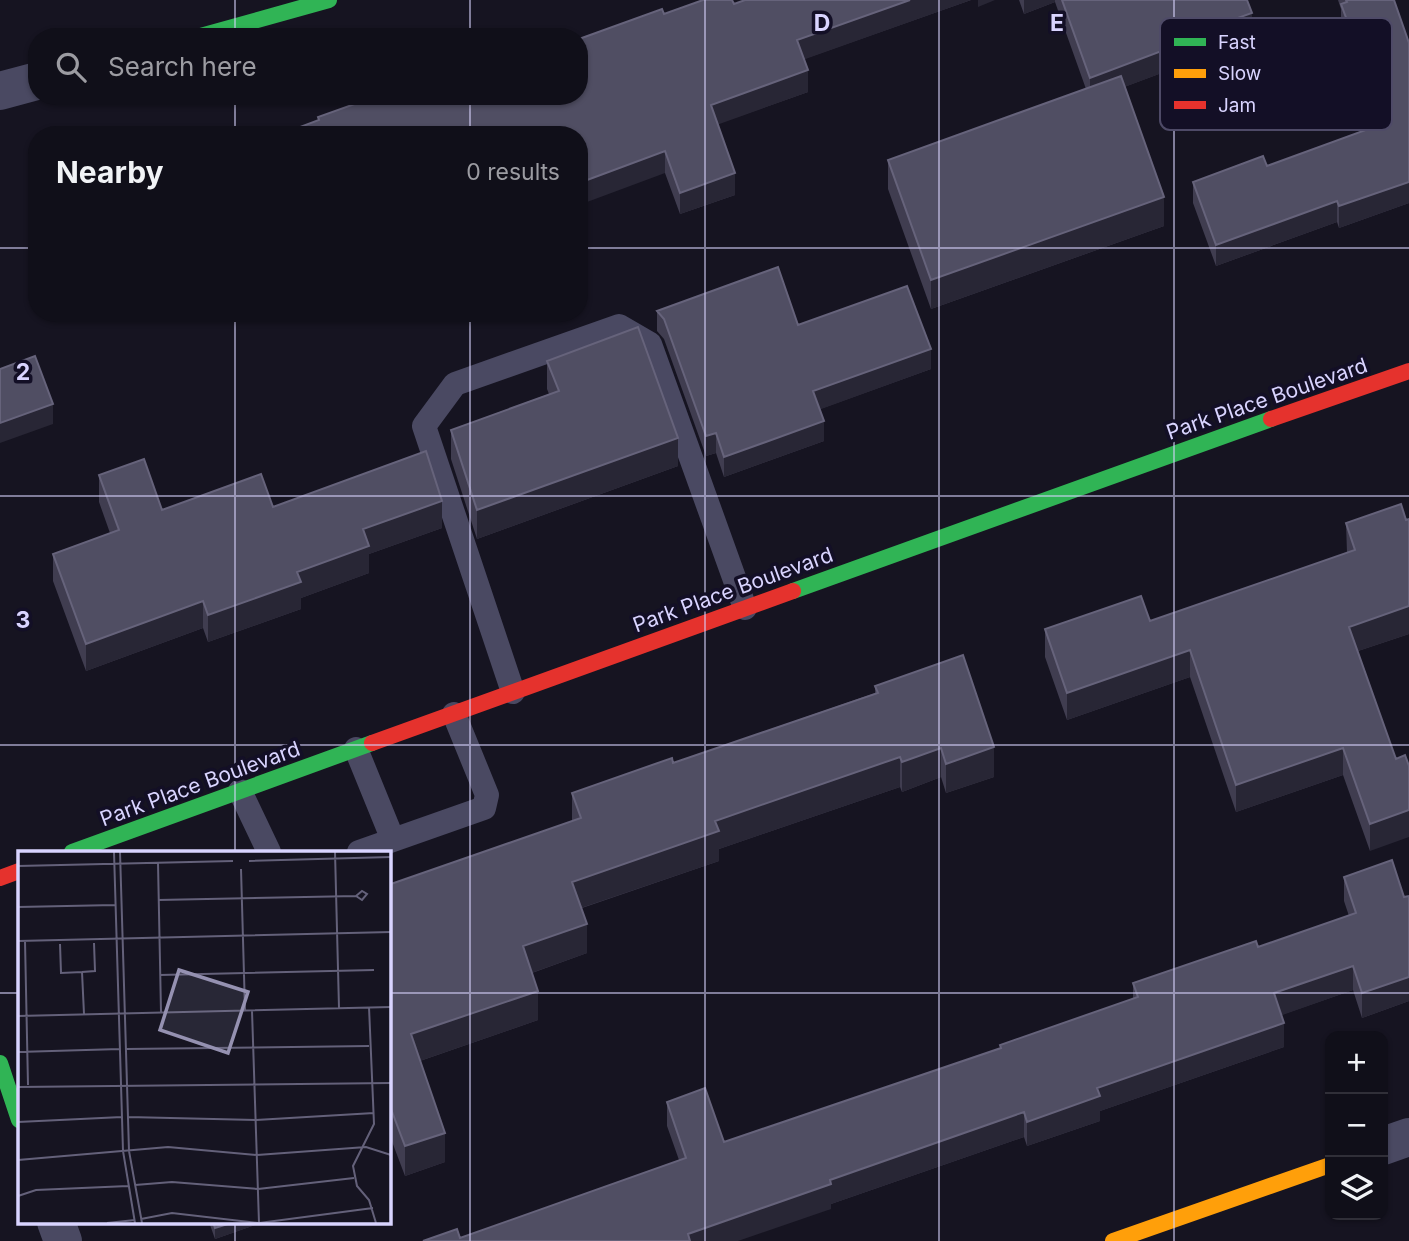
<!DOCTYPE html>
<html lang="en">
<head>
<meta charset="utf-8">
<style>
	:root { --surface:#100f19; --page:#1e1d26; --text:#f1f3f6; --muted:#9c9ca2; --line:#302f38 }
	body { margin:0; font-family:Inter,sans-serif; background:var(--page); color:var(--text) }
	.controls { position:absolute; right:21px; bottom:21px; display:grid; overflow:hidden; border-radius:14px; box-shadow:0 2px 5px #0004 }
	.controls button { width:63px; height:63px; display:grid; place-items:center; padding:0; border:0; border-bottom:2px solid var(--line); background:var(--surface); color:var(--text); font:35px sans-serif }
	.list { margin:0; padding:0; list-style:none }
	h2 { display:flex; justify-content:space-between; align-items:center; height:91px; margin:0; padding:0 28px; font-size:30px }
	h2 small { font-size:23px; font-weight:400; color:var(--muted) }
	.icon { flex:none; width:38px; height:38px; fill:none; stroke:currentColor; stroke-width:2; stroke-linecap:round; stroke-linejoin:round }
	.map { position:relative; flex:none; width:1409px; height:1241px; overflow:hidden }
	.search { position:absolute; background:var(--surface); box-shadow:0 2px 5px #0004; left:28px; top:28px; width:560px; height:77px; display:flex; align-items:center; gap:18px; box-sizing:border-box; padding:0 24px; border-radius:28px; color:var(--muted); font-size:26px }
	.panel { position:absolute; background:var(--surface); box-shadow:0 2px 5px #0004; left:28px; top:126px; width:560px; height:196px; border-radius:28px }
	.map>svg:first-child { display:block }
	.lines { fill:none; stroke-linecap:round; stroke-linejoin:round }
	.lane { stroke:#4a4962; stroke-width:24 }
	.street { stroke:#4a4962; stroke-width:38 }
	.fast { stroke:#30b455; stroke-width:16 }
	.slow { stroke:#ff9f0a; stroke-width:16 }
	.jam { stroke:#e5322d; stroke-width:16 }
	.wall { fill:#403d50 }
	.shaded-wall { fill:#282635 }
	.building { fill:#504e63; stroke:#66637b; stroke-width:2 }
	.grid { fill:none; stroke:#d9d4ff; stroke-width:2; stroke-opacity:0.55 }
	.labels { text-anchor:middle; stroke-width:7; stroke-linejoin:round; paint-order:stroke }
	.street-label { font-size:21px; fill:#d9d4ff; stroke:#130f26 }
	.inset-road { fill:none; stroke:#64617a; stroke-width:2 }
	.view { fill:#9591b1; fill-opacity:0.15; stroke:#9591b1; stroke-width:3.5 }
	.inset-edge { fill:none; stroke:#d9d4ff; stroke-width:3.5 }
	.key { fill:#130f26; stroke:#4e4a67; stroke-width:2 }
	.key-label { font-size:19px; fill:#d9d4ff }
	.grid-label { font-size:23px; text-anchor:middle; font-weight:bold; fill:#d9d4ff; stroke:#130f26; stroke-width:7; stroke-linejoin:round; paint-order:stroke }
</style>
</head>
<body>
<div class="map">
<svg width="1409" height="1241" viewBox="0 0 1409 1241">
	<rect width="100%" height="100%" fill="#161421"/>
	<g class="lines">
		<path class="lane" d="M513,692L424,426L455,384L619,326L650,344L745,608
			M356,749L393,840
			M240,791L269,852
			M359,852L484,808L487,795L454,714"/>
		<path class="street" d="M0,91L37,81
			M1383,1146L1409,1137
			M56,1222L63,1241"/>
		<path class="fast" d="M197,37L329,0
			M793,591L1271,419
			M72,852L372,743
			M0,1063L19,1120"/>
		<path class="slow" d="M1113,1241L1330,1165"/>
		<path class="jam" d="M1271,419L1409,371
			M372,743L793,591
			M0,878L19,871"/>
	</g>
	<path class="wall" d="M745,0H971L804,59L808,92L717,124L735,195L680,214L665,173L579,135L318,121V117L579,96L664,14L734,4Z
		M1019,0H1247L1252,34L1183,59V65L1124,87L1164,226L931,309L888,189V160L1086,89L1055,2L1024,14Z
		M1338,0H1394L1409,203L1339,228L1337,222L1216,266L1193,203V182L1267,166L1378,125L1341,26V9Z
		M657,311L798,325L931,369L820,409L824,441L724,477L716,453L706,456L664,339L657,331Z
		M547,361L678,466L477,539L451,459V430L549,394L547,389Z
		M99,475L162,510L273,507L442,528L369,554V573L301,598V609L208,642L203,628L86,671L53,581V554L110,533L99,502Z
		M1409,519V634L1358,651L1396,759L1370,851L1343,775L1236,812L1190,677L1067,720L1045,657V629L1150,621L1347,553L1346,523Z
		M875,686L994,777L946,793L941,777L902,792L900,787L719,849V861L582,908L587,953L532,973L538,1020L420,1061L445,1162L405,1176L388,1131V885L572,821V793L673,763L875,693Z
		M1344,877L1404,897L1409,896V1001L1362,1018L1353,990L1281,1015L1284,1047L1100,1111V1121L1027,1146L1024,1137L831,1204V1209L460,1238L679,1160L667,1126V1102L724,1142L1000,1048V1045L1133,999V983L1258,947L1349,916L1344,901Z
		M209,1222H255V1225L215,1239Z"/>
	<path class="shaded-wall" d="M910,0H971L797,62V40Z
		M978,0H995L978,7Z
		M1024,0H1055V2L1024,14Z
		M1252,13V34L1183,59V65L1090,100V78L1181,38Z
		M808,70V92L711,127V105Z
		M665,151V173L579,205V183Z
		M735,173V195L680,214V193Z
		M1409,182V203L1339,228V206Z
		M1164,197V226L931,309V280Z
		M1337,201V222L1216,266V245Z
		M931,349V369L813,412V391Z
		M53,404V424L0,443V423Z
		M824,421V441L724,477V457Z
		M716,433V453L706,456V436Z
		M678,438V466L477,539V510Z
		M442,501V528L369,554V573L301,598V609L208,642V615L297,572L363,529Z
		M203,601V628L86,671V644Z
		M1409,606V634L1349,654V627Z
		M1190,650V677L1067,720V693Z
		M994,747V777L946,793V764Z
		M941,748V777L902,792V762Z
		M1343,748V775L1236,812V785Z
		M900,757V787L719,849V861L572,911V882L715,821Z
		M1409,810V837L1370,851V824Z
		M587,924V953L523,976V946Z
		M1353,966V990L1274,1018V993Z
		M1409,977V1001L1362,1018V993Z
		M538,991V1020L411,1064V1034Z
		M1284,1023V1047L1100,1111V1121L1027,1146V1122L1097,1088Z
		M1024,1112V1137L831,1204V1209L738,1241H688V1234L830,1180Z
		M445,1133V1162L405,1176V1146Z
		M234,1222H255V1225L215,1239V1228Z"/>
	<path class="building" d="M703,0H732L734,4L745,0H910L797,40L808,70L711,105L735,173L680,193L665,151L579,183V135H279L319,120L318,117L377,96H579V39L662,9L664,14Z
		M1062,0H1247L1252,13L1181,38L1183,43L1090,78Z
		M1346,0H1394L1409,43V182L1339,206L1337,201L1216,245L1193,182L1263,156L1267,166L1385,123L1341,4L1347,2Z
		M1121,76L1164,197L931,280L888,160Z
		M778,267L798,325L907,286L931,349L813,391L824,421L724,457L716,433L706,436L664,319L657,311Z
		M638,327L678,438L477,510L451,430L559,391L547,361Z
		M35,356L53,404L0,423V369Z
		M426,451L442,501L363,529L369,546L297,572L301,582L208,615L203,601L86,644L53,554L119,530L99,475L144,459L162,510L261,474L273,507Z
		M1401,504L1406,520L1409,519V606L1349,627L1396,759L1405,755L1409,766V810L1370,824L1343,748L1236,785L1190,650L1067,693L1045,629L1141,596L1150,621L1355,550L1346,523Z
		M963,655L994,747L946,764L941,748L902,762L900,757L715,821L719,831L572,882L587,924L523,946L538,991L411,1034L445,1133L405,1146L388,1101V885L581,818L572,793L672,758L673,763L878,693L875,686Z
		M1392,860L1404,897L1409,896V977L1362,993L1353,966L1274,993L1284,1023L1097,1088L1100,1096L1027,1122L1024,1112L830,1180L831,1184L688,1234L690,1241H423L457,1229L460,1238L686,1158L667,1102L705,1088L724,1142L1001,1048L1000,1045L1138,997L1133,983L1256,941L1258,947L1356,913L1344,877Z
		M213,1222H234L215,1228Z"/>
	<path class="grid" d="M235,0V37M470,0V37M705,0V1241M939,0V1241M1174,0V1241M235,96V135M470,96V135M0,248H37M579,248H1409M235,313V852M470,313V1241M0,496H1409M0,745H1409M0,993H19M388,993H1409M235,1222V1241"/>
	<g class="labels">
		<g class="street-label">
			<text transform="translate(1267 399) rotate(-19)" y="7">Park Place Boulevard</text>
			<text transform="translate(733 590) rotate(-20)" y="7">Park Place Boulevard</text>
			<text transform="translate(200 784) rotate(-20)" y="7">Park Place Boulevard</text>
		</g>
	</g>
	<g transform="translate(18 851)">
		<rect width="373" height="373" fill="#161421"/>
		<path class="inset-road" d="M96,1L105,300L117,372M102,1L111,300L124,372M317,1L321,157M231,10L373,6M140,12L143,161M0,15L215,10M223,18L227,159M140,49L338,45L344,49L349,43L344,40L338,45M0,56L97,54M0,90L373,81M7,90L10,234M42,93L43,122L64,121L66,163M64,121L77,120L76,92M142,124L356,119M351,156L356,273L335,315L339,335L351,349L358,372M234,160L241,372M0,165L373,156M108,198L351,195M0,201L102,198M0,236L373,232M110,266L238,269L356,262M0,271L104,266M0,309L150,296L239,304L348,296L373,304M117,334L154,331L240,338L336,327M0,345L18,339L110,335M123,368L154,362L241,372L355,357M89,372L117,369"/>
		<path class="view" d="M161,119L230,141L210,202L142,179Z"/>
		<rect width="373" height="373" class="inset-edge"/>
	</g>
	<rect x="1160" y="18" width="232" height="112" rx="10" class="key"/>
	<rect x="1174" y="38" width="32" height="8" fill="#30b455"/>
	<rect x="1174" y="69" width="32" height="9" fill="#ff9f0a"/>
	<rect x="1174" y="101" width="32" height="8" fill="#e5322d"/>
	<g class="key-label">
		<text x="1218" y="49">Fast</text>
		<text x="1218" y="80">Slow</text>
		<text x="1218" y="112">Jam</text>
	</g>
	<g class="grid-label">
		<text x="822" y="31">D</text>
		<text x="1057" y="31">E</text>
		<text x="23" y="380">2</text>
		<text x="23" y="628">3</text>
	</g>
</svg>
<div class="controls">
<button>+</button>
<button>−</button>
<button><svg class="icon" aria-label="layers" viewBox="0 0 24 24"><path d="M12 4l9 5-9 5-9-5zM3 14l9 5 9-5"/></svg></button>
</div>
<div class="search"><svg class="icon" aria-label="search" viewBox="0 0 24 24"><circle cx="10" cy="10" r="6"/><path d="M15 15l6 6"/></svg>Search here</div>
<section class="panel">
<h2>Nearby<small>0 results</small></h2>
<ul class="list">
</ul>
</section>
</div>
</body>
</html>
